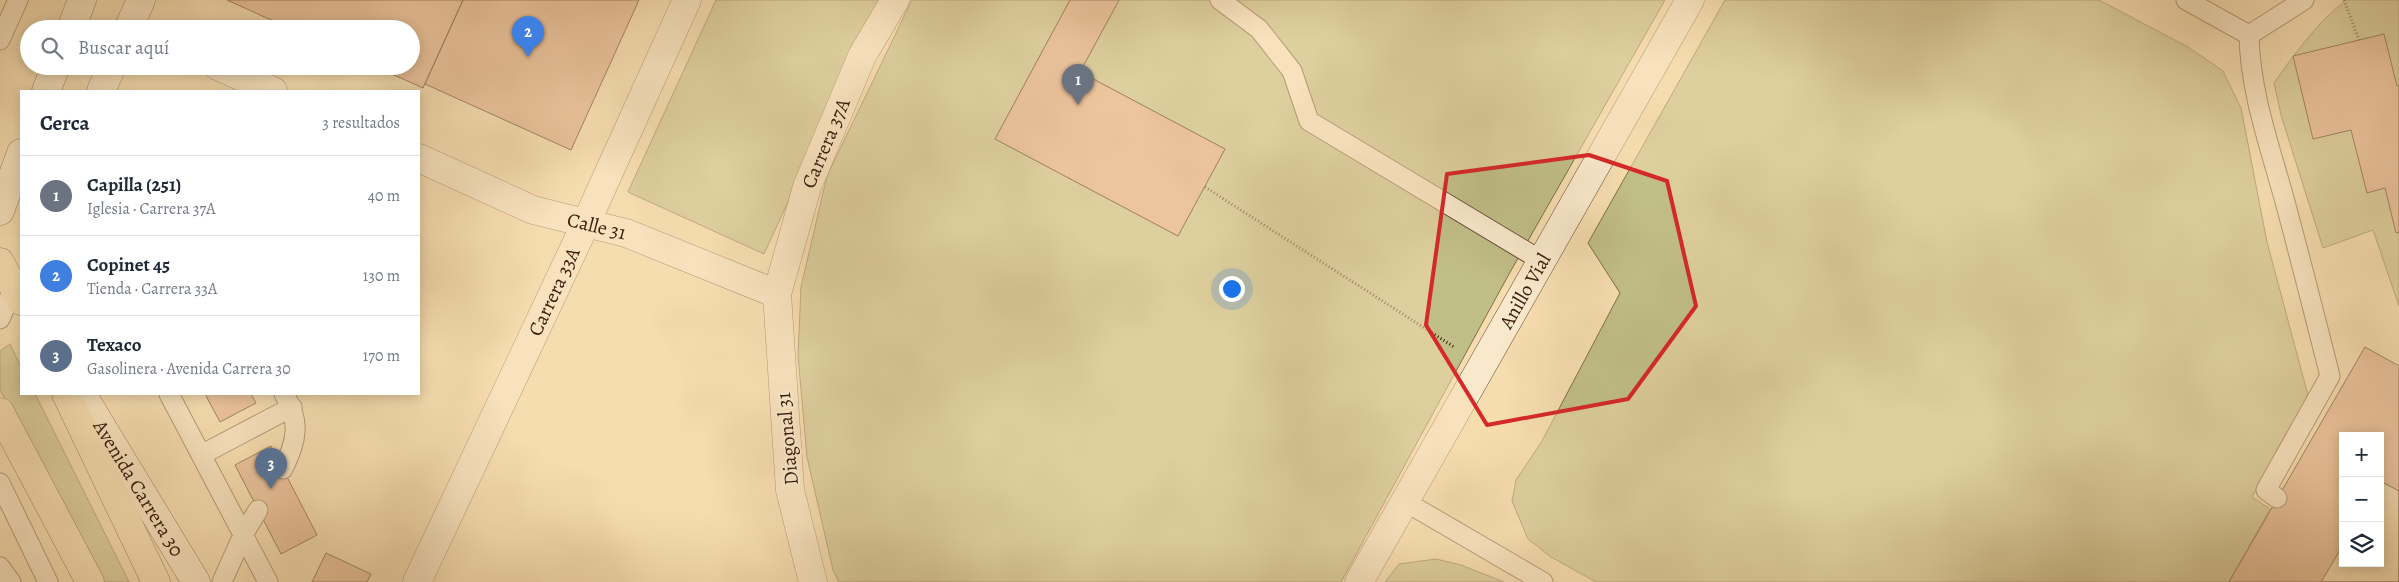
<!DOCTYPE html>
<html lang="es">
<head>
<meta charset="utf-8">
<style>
	:root { --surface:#fff; --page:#f6f6f7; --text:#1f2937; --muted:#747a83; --line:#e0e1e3; --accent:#7c3aed }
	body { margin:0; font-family:Alegreya,serif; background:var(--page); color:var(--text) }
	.controls { position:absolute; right:15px; bottom:15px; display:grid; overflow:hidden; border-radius:0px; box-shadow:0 2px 12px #0003 }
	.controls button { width:45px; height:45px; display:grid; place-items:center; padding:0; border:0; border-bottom:1px solid var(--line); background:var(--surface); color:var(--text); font:25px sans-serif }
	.you { position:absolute; left:1231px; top:288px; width:18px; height:18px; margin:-12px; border:4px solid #fff; border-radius:50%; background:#1a73e8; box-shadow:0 0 0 8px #1a73e833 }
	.badge { display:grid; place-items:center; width:32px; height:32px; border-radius:50%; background:var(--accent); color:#fff; font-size:16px; font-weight:700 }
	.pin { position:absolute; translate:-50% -41px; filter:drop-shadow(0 1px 2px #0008) }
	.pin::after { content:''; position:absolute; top:26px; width:18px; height:15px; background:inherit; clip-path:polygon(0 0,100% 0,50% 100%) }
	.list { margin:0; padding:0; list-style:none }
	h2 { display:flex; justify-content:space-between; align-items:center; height:65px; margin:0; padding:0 20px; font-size:21px }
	h2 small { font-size:16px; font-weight:400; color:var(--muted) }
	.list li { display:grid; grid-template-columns:32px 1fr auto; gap:15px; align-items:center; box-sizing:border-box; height:80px; padding:0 20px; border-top:1px solid var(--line) }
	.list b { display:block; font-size:19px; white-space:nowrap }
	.list p { margin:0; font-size:16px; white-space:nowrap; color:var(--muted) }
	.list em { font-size:16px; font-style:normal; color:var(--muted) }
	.icon { flex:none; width:28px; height:28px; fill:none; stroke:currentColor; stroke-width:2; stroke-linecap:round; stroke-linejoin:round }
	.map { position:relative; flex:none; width:2399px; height:582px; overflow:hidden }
	.search { position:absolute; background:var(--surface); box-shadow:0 2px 12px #0003; left:20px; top:20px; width:400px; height:55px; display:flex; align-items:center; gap:12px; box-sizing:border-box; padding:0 18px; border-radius:28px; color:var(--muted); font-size:19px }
	.panel { position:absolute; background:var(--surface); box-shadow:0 2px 12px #0003; left:20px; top:90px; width:400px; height:305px; border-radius:0px }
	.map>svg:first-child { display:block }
	.green { fill:#c1bf88; stroke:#7e6d4a }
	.building { fill:#dfa785; stroke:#3a1b0c; fill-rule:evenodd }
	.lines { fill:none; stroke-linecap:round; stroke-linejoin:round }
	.lane-casing { stroke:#694c35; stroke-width:21 }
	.street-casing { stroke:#694c35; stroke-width:29 }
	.secondary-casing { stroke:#3a1b0c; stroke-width:29 }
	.highway-casing { stroke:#3a1b0c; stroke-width:29 }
	.path { stroke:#3a1b0c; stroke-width:3; stroke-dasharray:1 2.5; stroke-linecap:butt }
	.lane { stroke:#f9e9cc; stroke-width:19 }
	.street { stroke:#f9e9cc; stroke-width:28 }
	.secondary { stroke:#f9e9cc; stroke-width:28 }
	.highway { stroke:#f6ddb0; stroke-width:28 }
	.marked { fill:none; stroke:#d62828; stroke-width:4; stroke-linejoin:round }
	.labels { text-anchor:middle; stroke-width:4; stroke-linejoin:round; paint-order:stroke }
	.street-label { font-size:20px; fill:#3a1b0c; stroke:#f9e9cc }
</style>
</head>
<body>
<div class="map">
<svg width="2399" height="582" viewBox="0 0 2399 582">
	<rect width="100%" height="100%" fill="#f6ddb0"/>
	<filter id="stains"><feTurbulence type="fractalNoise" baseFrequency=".004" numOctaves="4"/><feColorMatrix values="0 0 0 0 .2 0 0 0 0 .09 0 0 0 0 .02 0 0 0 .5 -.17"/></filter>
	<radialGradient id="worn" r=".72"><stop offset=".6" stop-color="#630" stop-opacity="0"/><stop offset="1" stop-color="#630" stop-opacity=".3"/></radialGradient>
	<path class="green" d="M716,0H881L764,254L628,192Z
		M912,0H1070L995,139L1178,236L1225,149L1080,72L1119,0H1665L1509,274L1341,582H839L833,570L807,457L798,356L801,287L827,176Z
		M1725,0H2099L2188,47L2223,71L2241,108L2267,242L2309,399L2252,497L2270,509L2229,582H1596L1551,557L1528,539L1512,501L1516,480L1542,441L1620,293L1588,243Z
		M2346,0H2399V306L2373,230L2323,248L2281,115L2274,83C2295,53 2317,23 2346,0Z
		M10,344L21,367V394H35L129,582H104L0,390V351Z
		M1436,559L1461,565L1504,582H1385L1399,564Z"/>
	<path class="building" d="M227,0H463L423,88L374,66H411V29H291Z
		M463,0H639L571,150L425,84Z
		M1070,0H1119L1080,72L1225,149L1178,236L995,139Z
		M2384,34L2397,86L2399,85V232L2396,233L2385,188L2367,193L2351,130L2313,139L2293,56Z
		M2365,347L2399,366V582H2229ZM2343,436H2380V563H2343Z
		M205,394H251L256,403L220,422Z
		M271,446L317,535L281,554L235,465Z
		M2380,481L2399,491V582H2321L2343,545V563H2380Z
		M326,553L371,574L367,582H312Z"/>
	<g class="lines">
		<defs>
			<path id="lane" d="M1220,0L1259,29L1292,71L1309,121L1542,261
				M2186,0L2249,35L2304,0
				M2249,35C2250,91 2269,144 2284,198C2300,257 2315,317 2330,376L2266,490L2277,498
				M0,40L18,0
				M0,319L14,287
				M169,394L268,582
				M201,455L292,407
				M283,469C297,441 301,421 284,394
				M0,483L48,582
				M1404,501L1543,582
				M0,567L11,582
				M222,582L243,535L258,510"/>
			<g id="street">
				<path d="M218,66L273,91"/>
				<path id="s1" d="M419,158L533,210L626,233L777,294"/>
				<path id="s2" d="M417,582L586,223L687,0"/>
				<path id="s3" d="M813,582L790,490L777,294L807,187L862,56L895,0"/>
				<path id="s4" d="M1359,582L1690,0"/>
			</g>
			<g id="secondary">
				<path d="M71,29L82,0"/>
				<path d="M128,29L141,0"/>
				<path d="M46,91L56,66"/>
				<path d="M101,91L112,66"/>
				<path d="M0,211L21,153"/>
				<path id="s5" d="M82,394L196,582"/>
			</g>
			<path id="highway" d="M0,262L21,301
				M66,394L156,582
				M0,412L90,582"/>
		</defs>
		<use href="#lane" class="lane-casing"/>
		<use href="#street" class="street-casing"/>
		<use href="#secondary" class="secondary-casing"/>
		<use href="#highway" class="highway-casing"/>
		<path class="path" d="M2344,0L2359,40
			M1205,187L1454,347"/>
		<use href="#lane" class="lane"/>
		<use href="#street" class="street"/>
		<use href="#secondary" class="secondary"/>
		<use href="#highway" class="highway"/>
	</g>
	<path d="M0 0H2399V582H0ZM1589,155L1667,181L1696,306L1628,399L1487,425L1426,325L1447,174Z" fill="#f6ddb0" fill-opacity=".55" fill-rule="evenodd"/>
	<path class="marked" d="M1589,155L1667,181L1696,306L1628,399L1487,425L1426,325L1447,174Z"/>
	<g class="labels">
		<g class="street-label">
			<text dy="7" stroke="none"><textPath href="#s3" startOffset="450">Carrera 37A</textPath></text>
			<text dy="7" stroke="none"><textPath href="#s1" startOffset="191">Calle 31</textPath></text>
			<text dy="7" stroke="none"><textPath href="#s4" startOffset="335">Anillo Vial</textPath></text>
			<text dy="7" stroke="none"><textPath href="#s2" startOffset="321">Carrera 33A</textPath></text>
			<text transform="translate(787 439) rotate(-95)" y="7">Diagonal 31</text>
			<text dy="7" stroke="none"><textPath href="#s5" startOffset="110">Avenida Carrera 30</textPath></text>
		</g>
	</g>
	<rect width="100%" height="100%" filter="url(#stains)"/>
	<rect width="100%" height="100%" fill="url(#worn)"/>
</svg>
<div class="controls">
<button>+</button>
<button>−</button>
<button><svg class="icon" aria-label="layers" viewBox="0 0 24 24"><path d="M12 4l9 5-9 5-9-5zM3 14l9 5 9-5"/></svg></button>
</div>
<div class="you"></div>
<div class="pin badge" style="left:1078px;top:105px;background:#6b7280">1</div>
<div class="pin badge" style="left:528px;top:57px;background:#3f7fe0">2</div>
<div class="pin badge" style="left:271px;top:489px;background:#5c6f8a">3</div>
<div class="search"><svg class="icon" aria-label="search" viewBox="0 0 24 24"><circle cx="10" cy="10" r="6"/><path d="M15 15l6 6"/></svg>Buscar aquí</div>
<section class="panel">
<h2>Cerca<small>3 resultados</small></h2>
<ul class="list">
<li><span class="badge" style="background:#6b7280">1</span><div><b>Capilla (251)</b><p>Iglesia · Carrera 37A</p></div><em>40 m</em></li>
<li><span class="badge" style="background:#3f7fe0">2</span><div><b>Copinet 45</b><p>Tienda · Carrera 33A</p></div><em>130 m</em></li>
<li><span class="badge" style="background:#5c6f8a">3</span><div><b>Texaco</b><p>Gasolinera · Avenida Carrera 30</p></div><em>170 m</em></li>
</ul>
</section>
</div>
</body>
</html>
